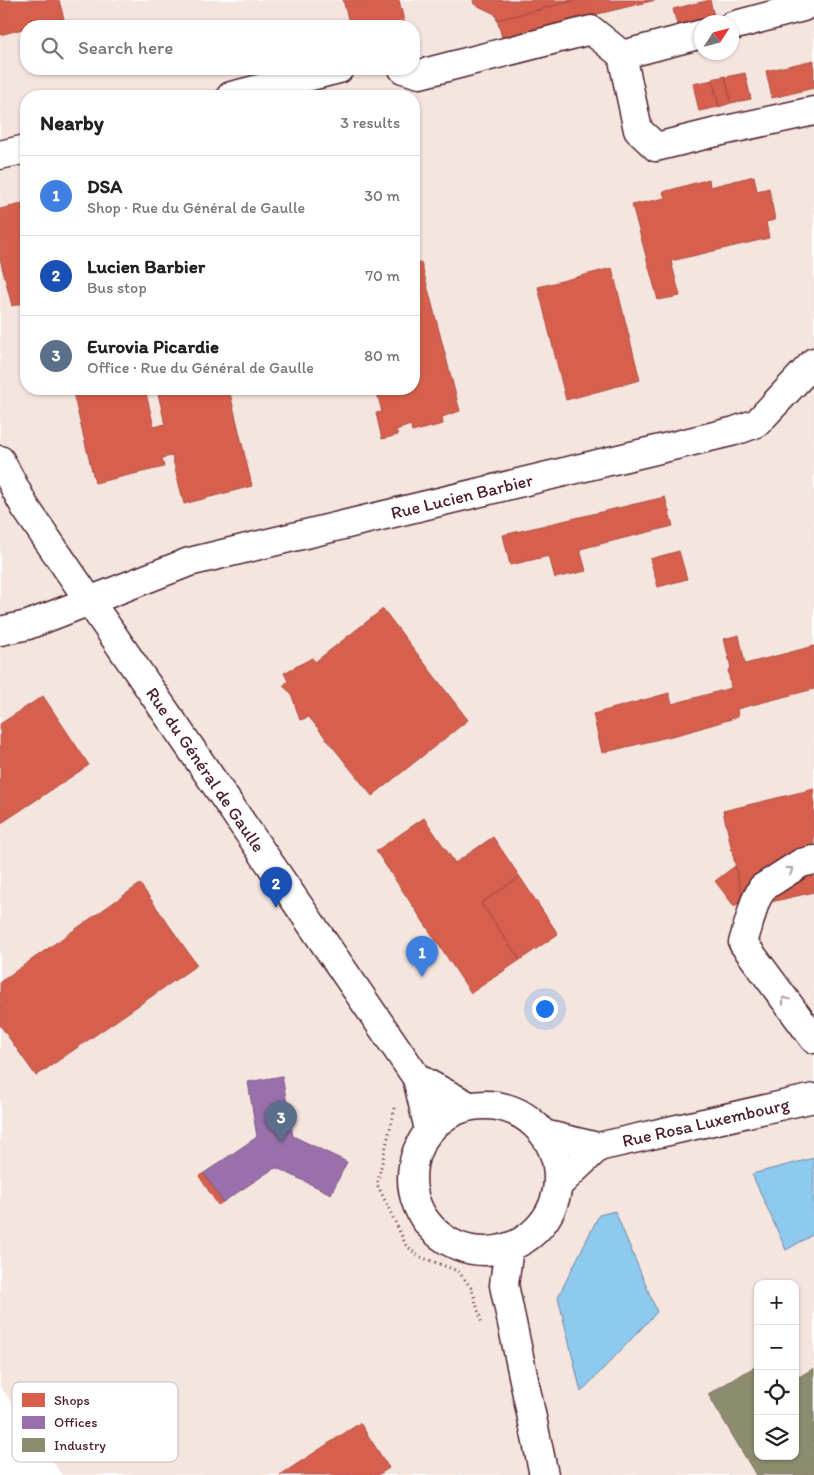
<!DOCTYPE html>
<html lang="en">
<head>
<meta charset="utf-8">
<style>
	:root { --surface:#fff; --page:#f2f2f2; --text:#222; --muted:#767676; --line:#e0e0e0; --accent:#0f766e }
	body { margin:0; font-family:Itim,sans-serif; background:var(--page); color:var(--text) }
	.controls { position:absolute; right:15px; bottom:15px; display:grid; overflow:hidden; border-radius:10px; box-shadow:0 1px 4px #0004 }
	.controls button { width:45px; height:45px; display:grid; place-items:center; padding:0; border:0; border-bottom:1px solid var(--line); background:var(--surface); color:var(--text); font:25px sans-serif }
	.compass { position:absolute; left:694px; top:15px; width:45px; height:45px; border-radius:50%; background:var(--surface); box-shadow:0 1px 4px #0004; rotate:54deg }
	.you { position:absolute; left:544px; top:1008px; width:18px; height:18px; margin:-12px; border:4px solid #fff; border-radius:50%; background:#1a73e8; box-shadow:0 0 0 8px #1a73e833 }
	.badge { display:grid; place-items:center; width:32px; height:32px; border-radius:50%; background:var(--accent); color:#fff; font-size:16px; font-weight:700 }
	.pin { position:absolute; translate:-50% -41px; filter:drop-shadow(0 1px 2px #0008) }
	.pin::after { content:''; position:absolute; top:26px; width:18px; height:15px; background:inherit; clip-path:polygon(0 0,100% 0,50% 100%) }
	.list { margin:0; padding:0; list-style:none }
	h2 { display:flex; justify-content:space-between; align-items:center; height:65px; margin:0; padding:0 20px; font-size:21px }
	h2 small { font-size:16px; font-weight:400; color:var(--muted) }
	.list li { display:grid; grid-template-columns:32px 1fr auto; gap:15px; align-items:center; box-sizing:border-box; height:80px; padding:0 20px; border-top:1px solid var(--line) }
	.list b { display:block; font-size:19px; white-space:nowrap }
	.list p { margin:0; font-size:16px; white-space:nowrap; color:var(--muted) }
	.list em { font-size:16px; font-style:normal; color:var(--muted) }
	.icon { flex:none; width:28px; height:28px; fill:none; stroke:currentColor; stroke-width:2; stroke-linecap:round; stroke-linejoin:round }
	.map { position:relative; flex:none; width:814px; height:1475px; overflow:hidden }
	.search { position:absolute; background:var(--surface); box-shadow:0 1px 4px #0004; left:20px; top:20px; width:400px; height:55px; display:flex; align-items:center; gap:12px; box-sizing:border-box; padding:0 18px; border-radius:20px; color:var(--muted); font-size:19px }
	.panel { position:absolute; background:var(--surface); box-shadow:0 1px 4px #0004; left:20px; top:90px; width:400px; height:305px; border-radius:20px }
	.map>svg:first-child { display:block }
	.built { fill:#f5e5df; fill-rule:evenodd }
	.water { fill:#8ec9ee; stroke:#7385a0 }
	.shops { fill:#d6604d; stroke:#ac4c43 }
	.offices { fill:#9970ab; stroke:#815885 }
	.industry { fill:#8c8c6e; stroke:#786b5a }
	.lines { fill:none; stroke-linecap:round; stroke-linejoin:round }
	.minor-casing { stroke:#4a1f2b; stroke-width:31 }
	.path { stroke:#4a1f2b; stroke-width:3; stroke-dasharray:1 4; stroke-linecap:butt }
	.minor { stroke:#fff; stroke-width:28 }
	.oneway { stroke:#ae9aa0 }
	.labels { text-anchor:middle; stroke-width:5; stroke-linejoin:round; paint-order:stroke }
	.street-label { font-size:18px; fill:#4a1f2b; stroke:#fff }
	.key { fill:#fff; stroke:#c9bcbf; stroke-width:1 }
	.key-label { font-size:14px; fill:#4a1f2b }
</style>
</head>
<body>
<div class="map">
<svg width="814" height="1475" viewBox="0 0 814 1475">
	<rect width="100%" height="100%" fill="#fff"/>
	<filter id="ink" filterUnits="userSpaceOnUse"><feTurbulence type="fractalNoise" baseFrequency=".02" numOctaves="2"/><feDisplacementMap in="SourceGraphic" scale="10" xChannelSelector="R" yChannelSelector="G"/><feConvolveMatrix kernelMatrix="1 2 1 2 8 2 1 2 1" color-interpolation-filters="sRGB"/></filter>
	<g filter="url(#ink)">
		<path class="built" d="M0,0H814V1475H62L0,1386ZM702,22H732V52H702ZM26,26H414V69H26ZM26,96H414V389H26ZM758,1284H795V1456H758Z"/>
		<path class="water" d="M814,1158V1234L786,1250L752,1174Z
			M615,1211L657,1312L581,1392L558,1297L599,1215Z"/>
		<path class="shops" d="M0,0H59L64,19L35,26H26V28L0,35Z
			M343,0H399L405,25L400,26H350Z
			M473,0H577L497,20L495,14L474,4Z
			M577,0H656L502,37L497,20Z
			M710,0L715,20L678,29L673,9Z
			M814,60V88L772,98L766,71Z
			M745,73L751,99L731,103L725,77Z
			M725,76L731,103L719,107L712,79Z
			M713,80L719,107L699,111L693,84Z
			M754,176L757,191L769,188L775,220L766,222L769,238L671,261L680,296L658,300L632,205L665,198L663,192L709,179L710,187Z
			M26,203V302L12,306L0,259V209Z
			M421,262L460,411L442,417L443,424L412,432L411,425L396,430L398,435L382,439L376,413L382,412L376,389H414V264Z
			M612,268L640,380L566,400L538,287Z
			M72,389H145L154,427L165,424L157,389H229L252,486L184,504L172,456L162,458L164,467L95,483Z
			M665,497L673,526L580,549L586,571L555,578L549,556L510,565L503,535Z
			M679,551L687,579L658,587L650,559Z
			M383,609L468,720L372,796L309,717L300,720L291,693L283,686L288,681L284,673L312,658L315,662Z
			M739,635L745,664L814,646V689L737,709L738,717L684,733L602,753L593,714L669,693L672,704L731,688L728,670L731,668L724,639Z
			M43,696L89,765L0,824V724Z
			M814,789V892L745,908L723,811Z
			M424,818L455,863L493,837L520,877L481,903L520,960L471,993L376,851Z
			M735,866L743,901L734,906L715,881Z
			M520,877L558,934L520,960L481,903Z
			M140,884L197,965L36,1076L0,1025V982Z
			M204,1173L223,1202L218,1205L199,1176Z
			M360,1423L389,1468L378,1475H280Z"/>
		<path class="offices" d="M282,1076L293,1136L347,1162L331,1194L277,1168L273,1169L223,1202L204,1173L257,1137L248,1082Z"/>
		<path class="industry" d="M758,1365V1456H795V1370L799,1377L814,1368V1475H756L708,1394Z"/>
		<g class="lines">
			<defs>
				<g id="minor">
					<path d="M732,26L803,7L811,0"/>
					<path d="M622,55L702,34"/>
					<path d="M403,69L420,74L591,30L622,55L638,130L656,147L717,132L814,111"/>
					<path d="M231,96L339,69"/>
					<path d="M0,155L26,149"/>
					<path id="s1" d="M0,460L25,507L417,1078L429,1130"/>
					<path id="s2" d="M0,631L28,625L189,562L735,431L757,423L814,362"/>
					<path d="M814,860L801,863L762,888L755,902L743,943L814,1039"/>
					<path d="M417,1078L469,1106"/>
					<circle cx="485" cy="1178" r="73"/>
					<path id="s3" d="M544,1134L598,1147L814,1098"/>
					<path d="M558,1185L598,1147"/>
					<path d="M509,1247L504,1285L544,1475"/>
				</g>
			</defs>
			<use href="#minor" class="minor-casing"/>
			<path class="path" d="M395,1108L377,1184L406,1245L418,1256L458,1271L472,1289L482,1324"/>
			<use href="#minor" class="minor"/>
		</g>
		<defs><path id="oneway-chevron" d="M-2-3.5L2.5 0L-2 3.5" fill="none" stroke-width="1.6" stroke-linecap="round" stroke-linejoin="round" transform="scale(1.25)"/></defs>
		<g class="oneway">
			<use href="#oneway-chevron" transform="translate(790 870) rotate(-33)"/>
			<use href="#oneway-chevron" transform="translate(785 1000) rotate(-127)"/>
		</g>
	</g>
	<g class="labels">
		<g class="street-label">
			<text dy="6" stroke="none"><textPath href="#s2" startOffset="482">Rue Lucien Barbier</textPath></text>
			<text dy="6" stroke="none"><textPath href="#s1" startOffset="372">Rue du Général de Gaulle</textPath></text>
			<text dy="6" stroke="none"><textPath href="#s3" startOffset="166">Rue Rosa Luxembourg</textPath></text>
		</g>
	</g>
	<rect x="12" y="1382" width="166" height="80" rx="8" class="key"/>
	<rect x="22" y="1393" width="23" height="14" fill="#d6604d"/>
	<rect x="22" y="1416" width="23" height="13" fill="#9970ab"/>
	<rect x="22" y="1438" width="23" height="14" fill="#8c8c6e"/>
	<g class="key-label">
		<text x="54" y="1405">Shops</text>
		<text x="54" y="1427">Offices</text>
		<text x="54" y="1450">Industry</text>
	</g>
</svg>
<div class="controls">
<button>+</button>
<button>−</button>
<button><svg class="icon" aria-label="locate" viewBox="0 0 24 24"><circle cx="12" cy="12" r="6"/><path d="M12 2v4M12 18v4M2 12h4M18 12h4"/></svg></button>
<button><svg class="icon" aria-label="layers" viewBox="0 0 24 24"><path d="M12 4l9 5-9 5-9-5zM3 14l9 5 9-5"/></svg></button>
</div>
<svg class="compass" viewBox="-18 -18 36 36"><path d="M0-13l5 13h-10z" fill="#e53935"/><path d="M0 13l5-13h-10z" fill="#767676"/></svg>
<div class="you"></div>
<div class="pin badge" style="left:422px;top:977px;background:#3f7fe0">1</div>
<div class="pin badge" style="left:276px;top:908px;background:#1a4fb4">2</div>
<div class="pin badge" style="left:281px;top:1142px;background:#5c6f8a">3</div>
<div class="search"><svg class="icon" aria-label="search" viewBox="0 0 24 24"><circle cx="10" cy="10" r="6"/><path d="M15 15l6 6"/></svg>Search here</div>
<section class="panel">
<h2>Nearby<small>3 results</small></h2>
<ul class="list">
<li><span class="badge" style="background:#3f7fe0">1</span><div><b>DSA</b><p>Shop · Rue du Général de Gaulle</p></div><em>30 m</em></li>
<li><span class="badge" style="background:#1a4fb4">2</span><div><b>Lucien Barbier</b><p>Bus stop</p></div><em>70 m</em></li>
<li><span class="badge" style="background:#5c6f8a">3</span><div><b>Eurovia Picardie</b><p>Office · Rue du Général de Gaulle</p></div><em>80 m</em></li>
</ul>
</section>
</div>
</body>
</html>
